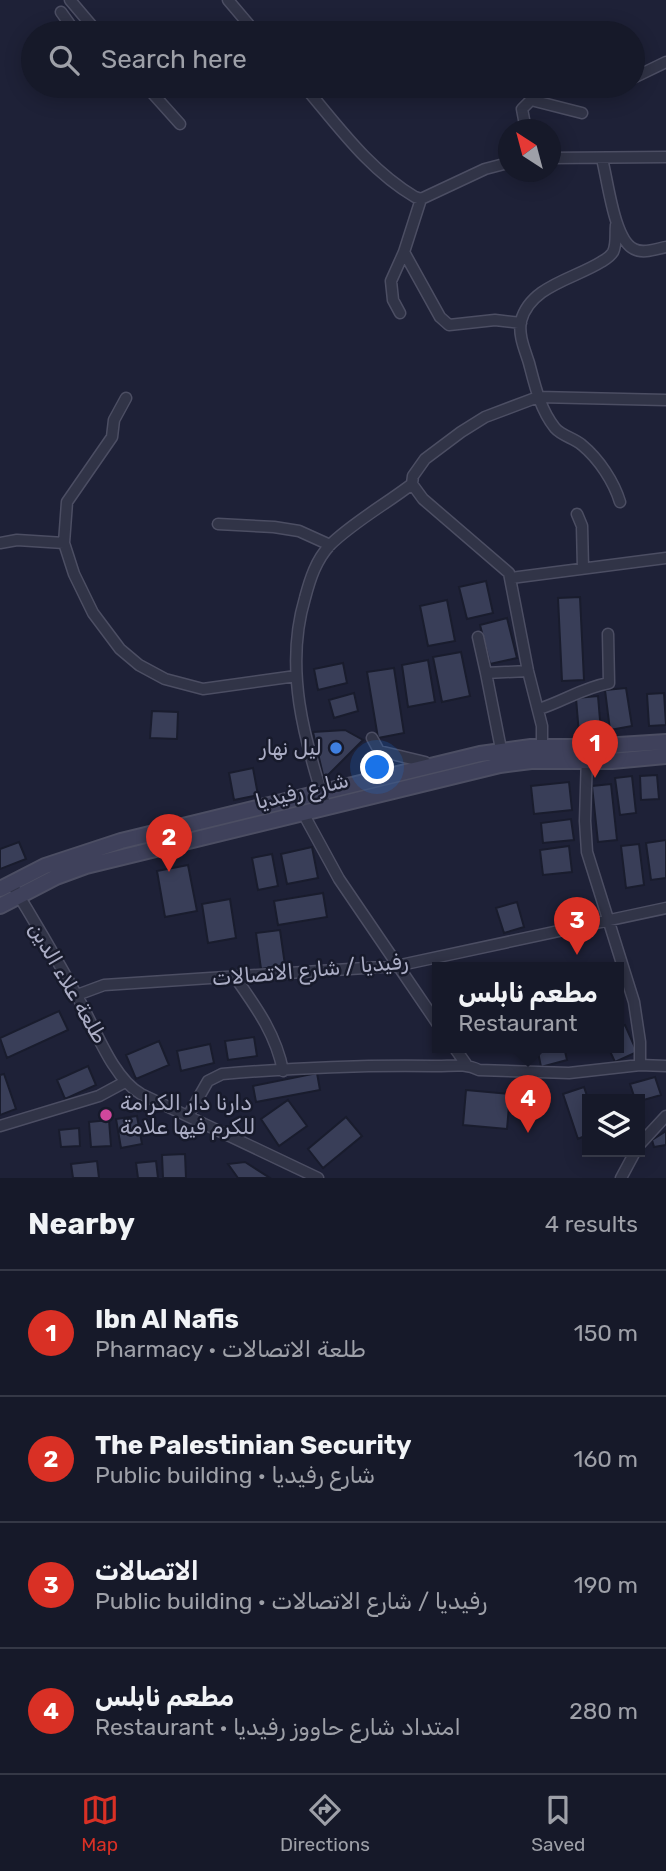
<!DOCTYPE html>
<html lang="en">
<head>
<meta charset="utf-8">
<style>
	:root { --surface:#161929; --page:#232635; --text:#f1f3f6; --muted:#9ea0a8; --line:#353846; --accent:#d93025 }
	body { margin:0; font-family:Rubik,Cairo,sans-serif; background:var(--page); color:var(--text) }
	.controls { position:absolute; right:21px; bottom:21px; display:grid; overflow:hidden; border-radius:0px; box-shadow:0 4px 18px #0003 }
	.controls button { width:63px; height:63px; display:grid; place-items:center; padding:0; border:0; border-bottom:2px solid var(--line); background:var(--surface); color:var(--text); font:35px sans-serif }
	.compass { position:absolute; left:498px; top:119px; width:63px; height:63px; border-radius:50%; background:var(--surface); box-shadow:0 4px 18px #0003; rotate:324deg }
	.you { position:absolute; left:378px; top:768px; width:24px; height:24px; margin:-18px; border:5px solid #fff; border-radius:50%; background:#1a73e8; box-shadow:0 0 0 10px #1a73e833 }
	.badge { display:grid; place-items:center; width:46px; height:46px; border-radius:50%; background:var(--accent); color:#fff; font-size:23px; font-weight:700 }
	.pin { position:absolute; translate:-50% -58px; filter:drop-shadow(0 2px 4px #0008) }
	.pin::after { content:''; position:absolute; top:37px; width:24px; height:21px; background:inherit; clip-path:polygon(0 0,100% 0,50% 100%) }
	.popup { position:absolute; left:432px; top:962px; width:192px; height:91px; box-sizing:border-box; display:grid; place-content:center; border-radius:0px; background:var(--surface); filter:drop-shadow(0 2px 5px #0005); font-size:23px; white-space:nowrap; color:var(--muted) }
	.popup b { font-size:26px; color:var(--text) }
	.popup::after { content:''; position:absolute; left:50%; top:100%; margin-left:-14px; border:14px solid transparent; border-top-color:var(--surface) }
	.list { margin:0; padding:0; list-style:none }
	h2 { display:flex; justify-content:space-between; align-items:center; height:91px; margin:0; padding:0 28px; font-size:30px }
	h2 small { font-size:23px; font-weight:400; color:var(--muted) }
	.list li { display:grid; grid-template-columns:46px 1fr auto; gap:21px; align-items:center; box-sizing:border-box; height:126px; padding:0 28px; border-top:2px solid var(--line) }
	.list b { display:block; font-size:26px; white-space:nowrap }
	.list p { margin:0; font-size:23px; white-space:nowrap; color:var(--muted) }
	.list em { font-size:23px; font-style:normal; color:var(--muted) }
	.icon { flex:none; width:38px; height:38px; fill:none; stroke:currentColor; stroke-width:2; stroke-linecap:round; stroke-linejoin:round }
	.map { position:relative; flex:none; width:666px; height:1178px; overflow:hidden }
	.search { position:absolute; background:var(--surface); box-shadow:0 4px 18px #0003; left:21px; right:21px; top:21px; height:77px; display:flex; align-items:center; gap:18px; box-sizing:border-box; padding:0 24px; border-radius:38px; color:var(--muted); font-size:26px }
	.sheet { height:595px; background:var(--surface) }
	nav { display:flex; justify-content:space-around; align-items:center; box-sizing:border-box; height:98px; border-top:2px solid var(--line); background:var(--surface); font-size:19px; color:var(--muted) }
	nav a { display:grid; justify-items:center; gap:4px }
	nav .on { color:var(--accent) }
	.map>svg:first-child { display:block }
	.building { fill:#393e58; stroke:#191c2d; stroke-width:2 }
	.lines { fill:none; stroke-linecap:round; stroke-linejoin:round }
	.minor-casing { stroke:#4c4e63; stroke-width:13 }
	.secondary-casing { stroke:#4c4e63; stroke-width:18 }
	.minor { stroke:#313447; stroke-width:10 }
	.secondary { stroke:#3f415b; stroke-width:14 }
	.shop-dot { fill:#3f7fe0; stroke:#171a2b; stroke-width:2.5 }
	.hotel-dot { fill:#d1479c; stroke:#171a2b; stroke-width:2.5 }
	.labels { text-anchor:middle; stroke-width:5; stroke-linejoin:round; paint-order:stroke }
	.poi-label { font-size:21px; fill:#abadc5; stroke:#171a2b; text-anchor:end }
	.street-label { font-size:21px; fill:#abadc5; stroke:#171a2b }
</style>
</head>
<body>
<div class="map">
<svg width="666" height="1178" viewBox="0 0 666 1178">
	<rect width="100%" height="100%" fill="#1e2137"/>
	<path class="building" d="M486,581L493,613L467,619L459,587Z
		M580,597L584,680L562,681L558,598Z
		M447,600L455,641L428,646L420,606Z
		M507,618L517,658L490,664L480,625Z
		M461,652L470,696L442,702L433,657Z
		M428,660L435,702L408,707L402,665Z
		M343,663L347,683L318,690L314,669Z
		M394,668L404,733L378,738L367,672Z
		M626,688L632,726L610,730L605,690Z
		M354,693L358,711L334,718L329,700Z
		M664,693L666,725L649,726L647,694Z
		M598,696L601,732L579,734L576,698Z
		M152,711L178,712L177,739L150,738Z
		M345,730L363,740L324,779L313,732Z
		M253,768L258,795L234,800L229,773Z
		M657,775L659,799L641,800L640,776Z
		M632,776L636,813L620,815L615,778Z
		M569,782L572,810L534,814L531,786Z
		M611,784L617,840L598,842L592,786Z
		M571,819L574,840L543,843L541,823Z
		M666,840V878L651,880L646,843Z
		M19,842L26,859L0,869V849Z
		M639,844L644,885L626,888L621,846Z
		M569,846L572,872L543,875L540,850Z
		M312,847L318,878L287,884L281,854Z
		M272,854L278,886L258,890L252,858Z
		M188,865L197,911L165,917L157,871Z
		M323,893L327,917L278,925L274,901Z
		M230,899L236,938L208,943L202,904Z
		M517,902L524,927L504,933L496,908Z
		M280,930L285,965L261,969L256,933Z
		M59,1011L68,1030L7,1058L0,1038Z
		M625,1025L637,1052L615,1062L608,1047H619V1027Z
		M254,1037L257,1056L228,1060L225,1041Z
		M159,1041L169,1065L136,1079L126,1055Z
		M210,1044L214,1063L181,1071L177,1051Z
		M558,1047H564L567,1060L541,1067L538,1052Z
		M88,1066L96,1085L65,1099L57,1080Z
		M317,1073L320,1090L256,1102L253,1086Z
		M4,1074L16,1109L0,1115V1075Z
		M655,1077L661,1095L640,1101L635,1099L630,1084Z
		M584,1087L588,1099L587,1135L578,1139L563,1094Z
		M466,1090L510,1094L507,1129L463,1125Z
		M288,1100L307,1126L279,1146L261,1119Z
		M137,1116L142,1144L121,1148L116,1119Z
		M346,1117L362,1136L323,1168L308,1149Z
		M109,1120L111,1146L91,1147L89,1122Z
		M79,1128L80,1146L61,1147L59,1130Z
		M666,1131V1145L654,1147L652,1140Z
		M185,1154L186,1178H163L162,1155Z
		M97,1161L99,1178H73L71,1164Z
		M156,1161L158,1178H138L136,1163Z
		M245,1162L270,1178H238L228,1164Z"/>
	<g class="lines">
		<defs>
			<path id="minor" d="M70,0L98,33
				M228,0L256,33
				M61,12L76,33
				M633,78L666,62
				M146,86L180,124
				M304,86C338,126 369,170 415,197L421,199L485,169L508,163
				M526,130L522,109L531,100L582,113
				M550,158L666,157
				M602,159C608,181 614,240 634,249C643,254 656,249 666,247
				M616,225C615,234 617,244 613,252C610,257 606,259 601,262C574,279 530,286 521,321C518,335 525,350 529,363C535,386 540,409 555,428C562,436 574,438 582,445C599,459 614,482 620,502
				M404,252L440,317L449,325L495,320L521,323
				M400,313L393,300L391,281L404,252L421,199
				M126,398L114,420L112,437L67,502L64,543L74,574L93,613L120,649L139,665L165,679L203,689L296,676
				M577,514L582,526L583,568
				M218,524L274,527L299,531L330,545
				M0,543L17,540L64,543
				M511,578L666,558
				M478,637L486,673
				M539,709C564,701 582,688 609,683L608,634
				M372,738L379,751L425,762L430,765
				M501,749L486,673L528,671
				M542,750V726L528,671L509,573L423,499L412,484L413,476L425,459L461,432L485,417L538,397L666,400
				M587,755L585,821L587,852L634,1002L640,1042V1065
				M326,807C304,739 284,668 305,598C310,579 316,560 330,545C352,523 386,504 412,484
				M303,813L339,879L437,1023
				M11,883C34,920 56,958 77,996C94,1025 112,1078 141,1094L318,1178
				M235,977C256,1007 276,1034 283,1071
				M77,995L104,985L396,966L666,908
				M454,1047L466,1064
				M188,1116L208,1081L222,1074C292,1068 362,1065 432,1066C449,1067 463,1062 479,1070L569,1073L640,1065L666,1066
				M0,1126L99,1096L125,1082
				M640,1144L666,1116
				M621,1178L635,1152"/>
			<path id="secondary" d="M0,889L45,866L121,841L480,754L531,747H587L666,742
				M0,906L56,877L86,866L500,765L531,761H612L666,756"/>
		</defs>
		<use href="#minor" class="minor-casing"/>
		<use href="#secondary" class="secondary-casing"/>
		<use href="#minor" class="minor"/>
		<use href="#secondary" class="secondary"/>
	</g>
	<circle class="shop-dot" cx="336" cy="748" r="7"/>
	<circle class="hotel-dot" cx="106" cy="1115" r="7"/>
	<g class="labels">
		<g class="poi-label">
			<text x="322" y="755">ليل نهار</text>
			<text x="120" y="1110" text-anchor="start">دارنا دار الكرامة<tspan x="120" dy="24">للكرم فيها علامة</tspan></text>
		</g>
		<g class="street-label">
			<text transform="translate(302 791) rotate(-14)" y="7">شارع رفيديا</text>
			<text transform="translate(310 970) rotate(-5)" y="7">رفيديا / شارع الاتصالات</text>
			<text transform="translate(68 983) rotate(60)" y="7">طلعة علاء الدين</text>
		</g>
	</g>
</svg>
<div class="controls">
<button><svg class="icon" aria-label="layers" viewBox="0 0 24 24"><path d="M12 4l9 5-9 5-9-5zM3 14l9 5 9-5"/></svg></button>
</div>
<svg class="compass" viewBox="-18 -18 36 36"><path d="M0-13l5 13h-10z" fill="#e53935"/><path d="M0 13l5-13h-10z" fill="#9ea0a8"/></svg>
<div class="you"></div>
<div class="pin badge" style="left:595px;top:778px">1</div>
<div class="pin badge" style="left:169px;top:872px">2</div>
<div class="pin badge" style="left:577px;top:955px">3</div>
<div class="pin badge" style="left:528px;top:1133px">4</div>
<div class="popup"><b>مطعم نابلس</b>Restaurant</div>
<div class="search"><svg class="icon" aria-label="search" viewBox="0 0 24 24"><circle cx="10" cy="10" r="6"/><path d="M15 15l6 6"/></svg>Search here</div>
</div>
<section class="sheet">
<h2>Nearby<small>4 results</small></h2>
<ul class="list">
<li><span class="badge">1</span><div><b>Ibn Al Nafis</b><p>Pharmacy · طلعة الاتصالات</p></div><em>150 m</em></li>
<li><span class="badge">2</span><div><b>The Palestinian Security</b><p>Public building · شارع رفيديا</p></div><em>160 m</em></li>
<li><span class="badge">3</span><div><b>الاتصالات</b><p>Public building · رفيديا / شارع الاتصالات</p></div><em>190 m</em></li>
<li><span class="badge">4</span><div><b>مطعم نابلس</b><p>Restaurant · امتداد شارع حاووز رفيديا</p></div><em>280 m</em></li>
</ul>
</section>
<nav>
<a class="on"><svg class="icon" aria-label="map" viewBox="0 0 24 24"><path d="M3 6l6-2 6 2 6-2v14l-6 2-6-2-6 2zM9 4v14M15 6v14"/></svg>Map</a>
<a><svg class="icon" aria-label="directions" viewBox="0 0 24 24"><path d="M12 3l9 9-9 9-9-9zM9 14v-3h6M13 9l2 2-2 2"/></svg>Directions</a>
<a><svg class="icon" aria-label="saved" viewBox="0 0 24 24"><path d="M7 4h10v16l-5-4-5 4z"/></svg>Saved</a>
</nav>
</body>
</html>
